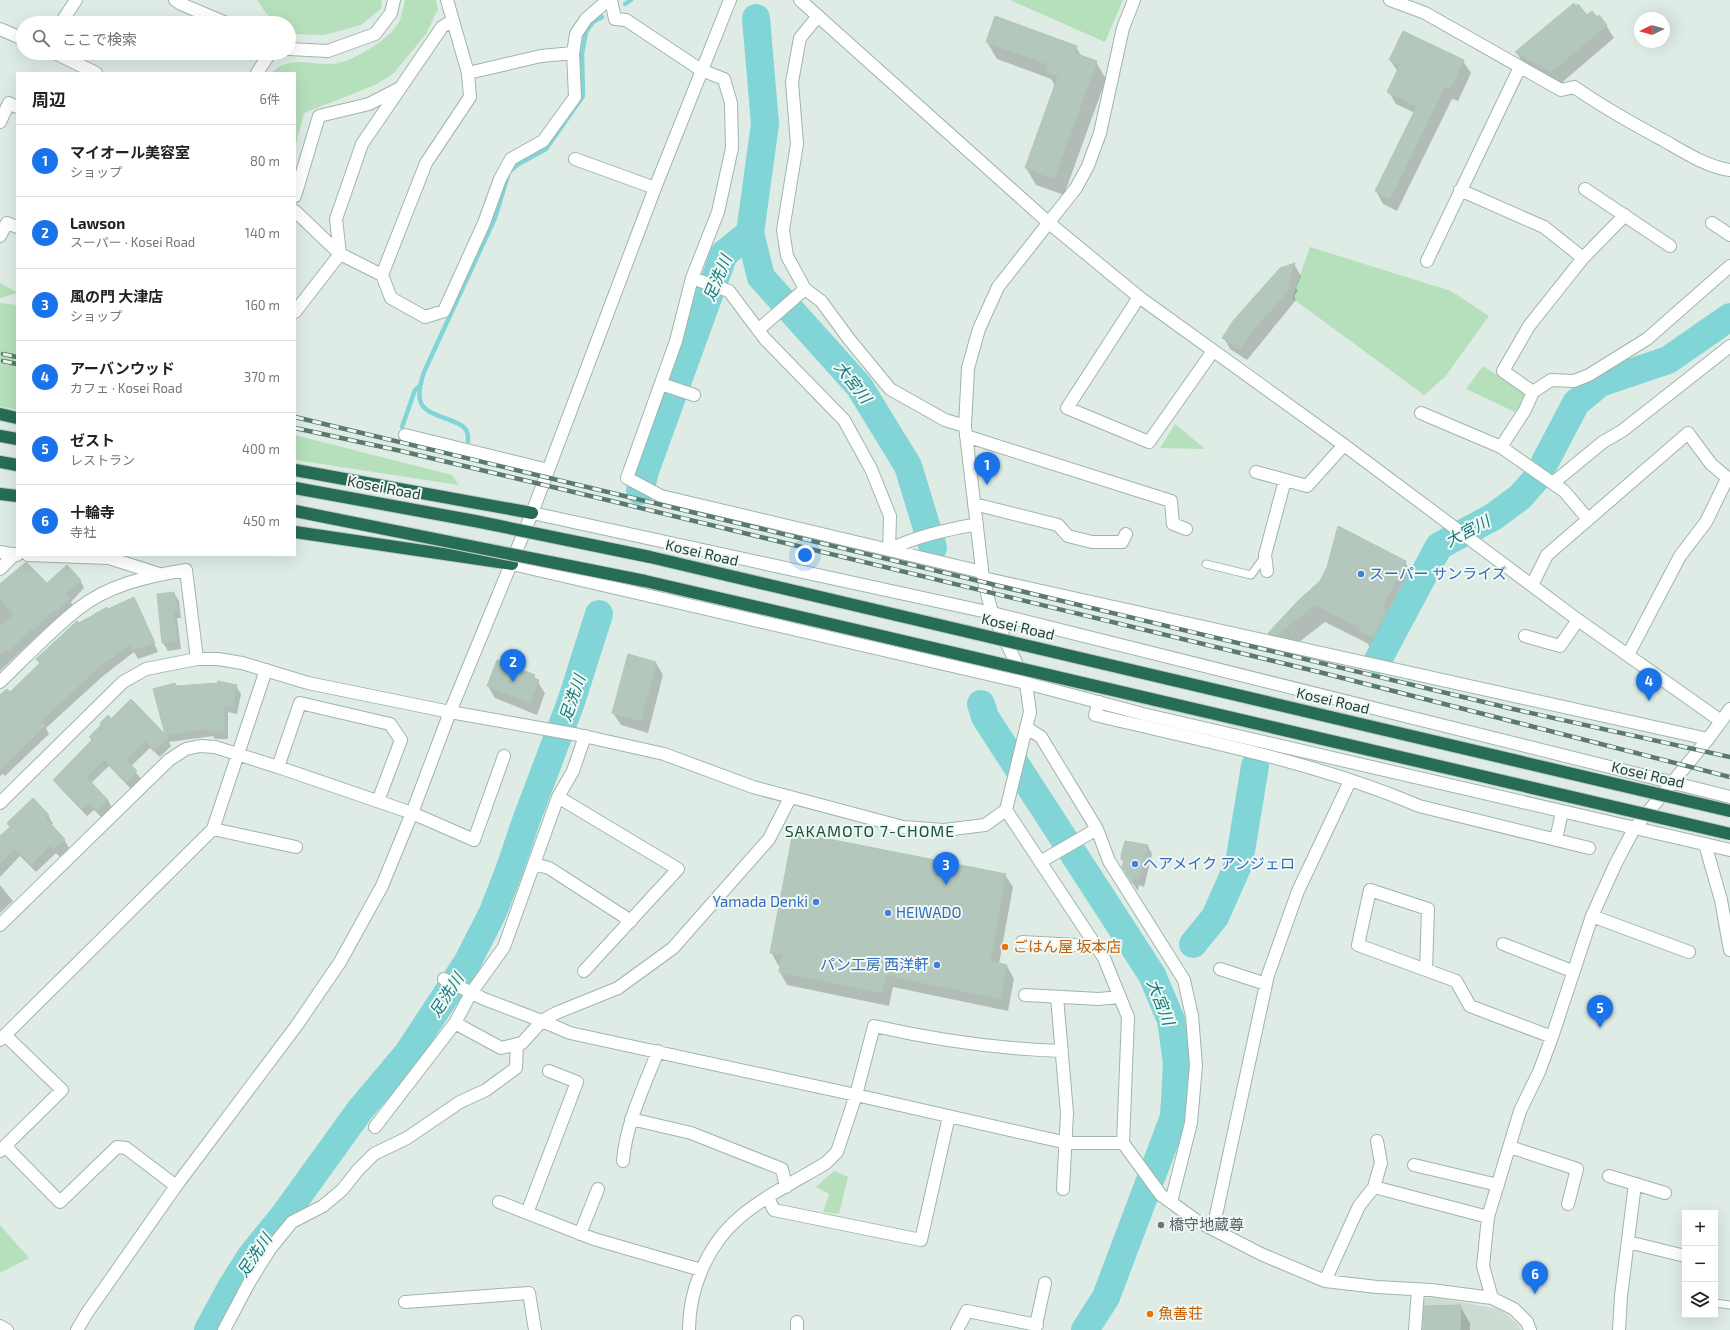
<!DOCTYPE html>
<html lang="ja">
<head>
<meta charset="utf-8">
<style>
	:root { --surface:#fff; --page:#f2f2f2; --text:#222; --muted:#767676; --line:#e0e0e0; --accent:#1a73e8 }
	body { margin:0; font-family:"Exo 2","Noto Sans JP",sans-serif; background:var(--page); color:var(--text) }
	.controls { position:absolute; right:12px; bottom:12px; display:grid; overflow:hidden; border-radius:0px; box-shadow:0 4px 16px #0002 }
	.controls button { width:36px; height:36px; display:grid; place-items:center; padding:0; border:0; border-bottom:1px solid var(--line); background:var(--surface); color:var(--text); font:20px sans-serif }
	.compass { position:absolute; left:1634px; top:12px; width:36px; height:36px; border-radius:50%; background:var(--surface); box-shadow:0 4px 16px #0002; rotate:264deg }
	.you { position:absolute; left:805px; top:555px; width:14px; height:14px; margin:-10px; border:3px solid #fff; border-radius:50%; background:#1a73e8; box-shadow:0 0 0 6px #1a73e833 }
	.badge { display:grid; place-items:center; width:26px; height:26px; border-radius:50%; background:var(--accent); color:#fff; font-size:13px; font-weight:700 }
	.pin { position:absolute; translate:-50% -33px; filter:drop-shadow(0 1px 2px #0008) }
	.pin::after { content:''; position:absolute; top:21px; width:14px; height:12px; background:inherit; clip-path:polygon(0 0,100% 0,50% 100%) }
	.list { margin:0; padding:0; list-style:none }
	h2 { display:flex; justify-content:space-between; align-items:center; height:52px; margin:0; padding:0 16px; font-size:17px }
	h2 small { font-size:13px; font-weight:400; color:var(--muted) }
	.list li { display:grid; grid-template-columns:26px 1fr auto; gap:12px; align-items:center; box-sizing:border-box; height:72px; padding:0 16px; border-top:1px solid var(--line) }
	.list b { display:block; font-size:15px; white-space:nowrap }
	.list p { margin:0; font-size:13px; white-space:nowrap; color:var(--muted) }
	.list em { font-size:13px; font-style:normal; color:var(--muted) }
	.icon { flex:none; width:22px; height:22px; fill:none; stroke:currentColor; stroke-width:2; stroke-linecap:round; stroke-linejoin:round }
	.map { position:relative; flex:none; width:1730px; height:1330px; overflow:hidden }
	.search { position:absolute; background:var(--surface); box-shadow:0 4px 16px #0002; left:16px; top:16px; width:280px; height:44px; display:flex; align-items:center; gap:10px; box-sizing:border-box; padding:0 14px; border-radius:22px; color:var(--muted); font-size:15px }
	.panel { position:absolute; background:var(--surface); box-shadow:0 4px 16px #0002; left:16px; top:72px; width:280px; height:484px; border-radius:0px }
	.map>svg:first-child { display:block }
	.built { fill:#cddcd3 }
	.green { fill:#b6e0bc }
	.shadow { fill:#0003 }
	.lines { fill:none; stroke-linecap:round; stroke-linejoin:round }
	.stream { stroke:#81d5d7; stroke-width:4.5 }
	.river { stroke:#81d5d7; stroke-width:28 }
	.building { fill:#b4c7bd; stroke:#b1c6bb }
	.service-casing { stroke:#a1b4ab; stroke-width:9 }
	.minor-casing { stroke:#a1b4ab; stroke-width:14 }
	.tertiary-casing { stroke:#a1b4ab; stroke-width:14 }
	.motorway-casing { stroke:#c0c9c5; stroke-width:14 }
	.service { stroke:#fff; stroke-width:7 }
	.minor { stroke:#fff; stroke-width:12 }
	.tertiary { stroke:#fff; stroke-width:12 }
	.motorway { stroke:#276d56; stroke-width:12 }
	.rail-casing { stroke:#597a6d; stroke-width:4.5 }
	.rail { stroke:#f0f8f3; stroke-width:3; stroke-dasharray:9; stroke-linecap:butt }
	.motorway-bridge-casing { stroke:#c0c9c5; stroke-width:14; stroke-linecap:butt }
	.motorway-bridge { stroke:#276d56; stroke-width:12 }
	.shop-dot { fill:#3f7fe0; stroke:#f0f8f3; stroke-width:1.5 }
	.food-dot { fill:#e8710a; stroke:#f0f8f3; stroke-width:1.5 }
	.worship-dot { fill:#6b7280; stroke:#f0f8f3; stroke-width:1.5 }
	.labels { text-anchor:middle; stroke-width:4; stroke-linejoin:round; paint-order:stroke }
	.street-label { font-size:15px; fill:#1e3e31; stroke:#f0f8f3 }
	.shop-label { font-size:15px; fill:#366cbe; stroke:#f0f8f3; text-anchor:start }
	.food-label { font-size:15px; fill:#c56008; stroke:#f0f8f3; text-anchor:start }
	.worship-label { font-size:15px; fill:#5b616d; stroke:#f0f8f3; text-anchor:start }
	.water-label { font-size:16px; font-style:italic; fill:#137b80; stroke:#f0f8f3 }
	.neighbourhood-label { font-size:16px; letter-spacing:1px; fill:#19523d; stroke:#f0f8f3 }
</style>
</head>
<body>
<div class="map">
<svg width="1730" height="1330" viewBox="0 0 1730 1330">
	<rect width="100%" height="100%" fill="#dfece5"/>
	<path class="built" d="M1433,1297L1499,1309L1518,1324L1521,1330H1422V1299Z"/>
	<path class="green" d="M257,0H382L381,9L361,25L324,35L291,34L289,32V23C270,23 267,14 257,0Z
		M405,0H436L438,9L426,34L393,74L375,85L304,113L295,148V73H271C291,54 311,66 333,64C352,62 388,40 398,24C402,17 403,7 405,0Z
		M1010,0H1123L1105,42Z
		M1310,247L1451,291L1489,316L1445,377L1424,395L1292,298Z
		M0,283L17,292V293L0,298Z
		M0,303L17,305V410L0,406Z
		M1483,366L1523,391L1526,401L1515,412L1466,389Z
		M1175,424L1205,449L1160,448Z
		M295,435L452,475L459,485L295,460Z
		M834,1171L848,1177L839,1214L823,1212L829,1194L816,1187Z
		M0,1225L29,1258L0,1273Z"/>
	<path class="shadow" d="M1587,17L1596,18L1606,25L1614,38L1559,85L1524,64L1516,52Z
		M987,42L1076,47L1082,57L1096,62L1106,79L1064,195L1036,185L1026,168L1055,86L1051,79L997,59Z
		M1390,60L1463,61L1471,73L1458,101L1452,99L1397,211L1383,204L1376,191L1415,113L1396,104L1388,91L1398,72Z
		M1294,264L1301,276L1296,288L1298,291L1294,296L1296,300L1247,360L1230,349L1224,338L1280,269Z
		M1405,562L1415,579L1393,622L1396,627L1383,654L1370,647L1367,643L1325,622L1286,652L1279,649L1269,633L1299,601Z
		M80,580L84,588L71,602L73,606L38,639L36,637L0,671V586Z
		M174,593L179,601L181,618H177L181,649L168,651L163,643L158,595Z
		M134,598L158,652L138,659L134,652L103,676L46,728L49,734L5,776L3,774L0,776V696L10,693L40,664L38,659L79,625Z
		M656,663L663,675L648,733L621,725L613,713Z
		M534,676L545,693L537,715L495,698L488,686Z
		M236,686L241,694L237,714L228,712V739H215L213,736L169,742L171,746L160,757L150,748L131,766L141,779L131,789L109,766L91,783L108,800L112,808L102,818L94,810L87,816L59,787L55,780L92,740L90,737L108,717L111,720L167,738L154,690L176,687Z
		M48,815L53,824L51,825L64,839L69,848L60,857L56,853L36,872L20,856L0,877V838L10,828L8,823Z
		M1148,846L1152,854L1144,887L1139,885L1138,891L1128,876L1122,859Z
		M1005,875L1013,887L999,964L1007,966L1014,979L1008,1011L893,987L889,1006L787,985L780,972L781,966L778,965L771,952Z
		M0,885L13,901L0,913Z
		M1460,1306L1470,1323V1330H1424Z"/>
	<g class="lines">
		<path class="stream" d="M625,4L631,0
			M402,427L415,390L420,386
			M468,441C468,439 468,434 467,432C462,418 427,418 421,403C417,394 421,381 424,372L495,218L509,172L517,165L546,149L583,96L582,54L586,32L593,22L602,17"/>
		<path class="river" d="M750,233L761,277L859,386L908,466L933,548
			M1545,462L1576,403L1600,383L1668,360L1730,317
			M640,491L645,471L724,254L750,233L765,124L756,18
			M1378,660L1439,546L1493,517L1520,497L1537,478
			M981,704L985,717L1152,975L1171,1020L1177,1063L1174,1117L1106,1297L1085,1330
			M1193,944L1215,917L1239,863L1255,766
			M208,1330L232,1286L251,1256L285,1214L360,1110L408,1053L467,963L493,912L510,868L527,818L571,702L599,614"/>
	</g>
	<path class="building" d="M1574,3L1576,6L1578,4L1587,15L1592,11L1597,17L1599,15L1607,25L1551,72L1515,52Z
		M995,16L1077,46L1074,53L1097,61L1054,179L1025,168L1058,76L1046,72L1049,65L986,42Z
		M1403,31L1464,60L1450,89L1445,86L1390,199L1375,191L1417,106L1387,92L1400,65L1389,60Z
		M1295,263L1290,276L1292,279L1288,284L1290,288L1250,334L1240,349L1222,338L1233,321L1280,268Z
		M1338,526L1406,561L1382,607L1387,610L1373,637L1359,630L1360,628L1315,605L1276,635L1269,634L1268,633L1299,600L1320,581L1327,567Z
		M26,562L47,583L67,565L81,580L66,594L70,598L56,612L54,610L32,631L31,629L8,652L6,650L0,655V627L14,614L0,599V584Z
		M174,592L177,610H173L177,641L162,643L157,594Z
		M134,597L155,643L132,651L130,644L98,668L41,721L45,726L0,769V695L7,689L10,692L40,663L36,659L77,621L79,623L107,607L108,609Z
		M628,654L656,662L641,721L612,713Z
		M497,660L535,675L533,678L539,680L530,703L487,686Z
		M218,681L237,685L233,707L224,705V731H209V729L165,735L168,737L155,750L145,741L126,760L137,771L126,782L104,759L86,777L108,800L97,811L89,803L82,809L53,780L92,740L89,737L101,725L100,723L108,715L111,719L131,699L165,734L153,689L175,683L176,686L218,683Z
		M33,798L49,815L45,818L65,839L54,849L50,845L31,865L15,848L0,863V836L10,827L7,823Z
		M793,832L1006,874L990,961L1007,965L1001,999L886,975L882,993L779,972L782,955L770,953Z
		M1125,841L1148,845L1139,879L1135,878L1133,884L1122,867L1124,860L1121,859V855Z
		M1461,1305L1460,1330H1423L1424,1306Z"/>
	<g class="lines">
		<defs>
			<path id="service" d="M1206,564L1251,575L1265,556
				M1715,1303L1730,1305"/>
			<path id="minor" d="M175,0L181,4L226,23
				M447,0L468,73L541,56L573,53
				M611,0L615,19L626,20L701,70L724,79L731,103L732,148L718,212L692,278L676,341L627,478L661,496L982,572
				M1134,0L1123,28L1100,133L1088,166L1076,188L998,287L979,329L968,368L965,426L983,578L992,613L1026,683L1030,712L1006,810L1104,958L1128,1017L1123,1143L1161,1195L1197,1221L1261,1254L1325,1281L1377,1287L1431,1290L1492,1298L1514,1309L1527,1322L1530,1330
				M1390,0L1425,13L1561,90L1574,87C1603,107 1633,124 1663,140C1684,152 1707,167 1730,170
				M818,16L800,38L792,82L797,144L783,230L787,256L805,289L821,301L849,339L890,389L945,420L965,426
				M453,20L442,27L362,144L336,219L340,254L382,275L391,298L425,317L444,311L484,223L500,179L511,159L543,141L575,97L573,53L576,34L586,19L608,0
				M61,23L76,0
				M0,29L23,39
				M289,49L328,51L375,34L391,13L394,0
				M55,53L96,73
				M257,73L270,53
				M0,122L9,103L17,107
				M575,159L655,188
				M1585,189L1670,246
				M1460,190L1544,227L1583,258L1529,326L1503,371L1533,392
				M295,196L319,116L369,104L398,89
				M295,211L340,254L295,312
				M1712,223L1730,235
				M0,236L7,223L17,227
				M1583,258L1625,215
				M1427,261L1520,67
				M382,275L426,163L470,97L468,73
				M692,278L729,291L765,339L844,420L871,469L890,516L889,550C916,536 947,530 977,524
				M1139,297L1067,408L1149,442L1213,351
				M758,330L805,289
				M661,384L694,395
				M1421,413L1501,447L1564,491L1588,519
				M405,435L548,470
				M966,436L1171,501L1173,524L1186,529
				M1501,447L1525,410L1533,392L1551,380L1574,381L1589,375L1647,339L1730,266
				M1256,472L1307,486L1344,445
				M1553,483L1603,442L1622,431L1730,346
				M974,504L1058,525L1068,536L1092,542H1122L1126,534
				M0,552L17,555
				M28,555L109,558L159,574
				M0,569L15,554
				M1267,571L1265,555L1285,480
				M983,578L1708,739
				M1532,585L1547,555L1688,433L1711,464L1730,480
				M1525,636L1560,646L1578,620
				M1628,655L1680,556L1706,522L1727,479
				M0,682C25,658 50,631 78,609C108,585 148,576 186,570L197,659
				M1099,702L1095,715C1204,741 1316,762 1419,806L1589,848
				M1027,728L1041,737L1097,829L1109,861L1184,980L1192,1016L1196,1065L1191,1123L1171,1202
				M278,767L300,703L390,724L401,740L378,801
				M558,797L678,869L584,971
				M790,798L769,839L673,948L618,988L556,1013L542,1021L570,1033L856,1095L1067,1143H1123
				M213,829L296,847
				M1556,839L1562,812
				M1705,844L1721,900L1730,950
				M1040,862L1097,829
				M534,864L549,868L631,921
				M1592,916L1689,952
				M0,925L169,760L186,749L200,746L215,747L278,767L412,813L474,840L504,756
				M1022,942L1095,946
				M1503,944L1572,971
				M1220,969L1266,984
				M1426,970L1428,909L1370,890L1358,945L1456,981L1470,1006L1552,1037
				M444,979L484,999L542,1021L522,1043L501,1048L455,1023
				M1025,995L1099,999L1120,997
				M1057,997L1067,1113L1063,1189
				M0,1040L213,829L266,670
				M631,1119L691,1133L782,1169L786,1187
				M375,1127L455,1023L471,993L504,947L558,797L573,771L585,736
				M5,1146L60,1202L117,1147L126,1148L176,1186
				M1510,1147L1577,1169L1568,1204
				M0,1151L62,1090L5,1035
				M623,1161C626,1123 644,1087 658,1051
				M1414,1165L1498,1185
				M1609,1176L1665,1193
				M1374,1187L1488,1217
				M768,1198L774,1210L921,1240L949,1116
				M499,1202L594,1239L701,1270
				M527,1213L577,1082L549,1071
				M1213,1229L1268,975L1298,891L1350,781
				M580,1234L598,1189
				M1628,1242L1685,1256
				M1325,1281L1359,1206L1374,1187L1381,1163L1377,1141
				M1492,1298L1483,1266L1488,1217L1520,1111L1539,1072L1552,1037L1592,916L1616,863L1634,829
				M405,1302L529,1293L535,1330
				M797,1322V1330
				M0,1326L7,1330
				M224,1330L250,1281L270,1249L292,1222L323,1206L342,1190L358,1170L374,1154L407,1138L460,1102L486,1090L516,1068L517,1044
				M689,1330C689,1288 708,1244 740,1217C766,1195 798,1180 826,1163L837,1152L856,1095L874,1026C936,1040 998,1049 1062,1051
				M957,1330L967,1311L1037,1325
				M1035,1330L1045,1283
				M1415,1330L1418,1290
				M1619,1330L1621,1296L1635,1184"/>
			<path id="tertiary" d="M800,0L1049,223L1139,297L1344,445L1578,620L1721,721
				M532,513L992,613L1730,797
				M512,564L1026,683L1147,715L1730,850
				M0,803L123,682L146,669L197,659H218L242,663L308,683L450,712L579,735L664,754L753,787L903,827L944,830L985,825L1006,810
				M1634,829L1708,739L1730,709
				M77,1330L87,1313L176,1186L297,1025L340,962L382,886L412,813L450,712L532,513L655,188L730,0"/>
			<path id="motorway" d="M0,414L17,418
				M0,436L17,439
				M0,462L17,465
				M295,470L532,513
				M0,494L17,496
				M295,532L512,564"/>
		</defs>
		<use href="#service" class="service-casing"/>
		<use href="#minor" class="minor-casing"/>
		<use href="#tertiary" class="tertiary-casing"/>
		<use href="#motorway" class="motorway-casing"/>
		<use href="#service" class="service"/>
		<use href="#minor" class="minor"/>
		<use href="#tertiary" class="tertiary"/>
		<use href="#motorway" class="motorway"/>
		<defs>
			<path id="rail" d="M3,354L17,357
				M3,361L17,364
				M295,417L1513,709L1730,757
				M295,428L401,451L624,504L1319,672L1730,777"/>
		</defs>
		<use href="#rail" class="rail-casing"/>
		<use href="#rail" class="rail"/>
		<defs>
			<path id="motorway-bridge" d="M295,488L475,521L650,557L1730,811
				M295,511L645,581L1730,834"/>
		</defs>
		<use href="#motorway-bridge" class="motorway-bridge-casing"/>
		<use href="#motorway-bridge" class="motorway-bridge"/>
	</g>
	<g class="shop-dot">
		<circle cx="1361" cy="574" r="4"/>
		<circle cx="1135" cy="864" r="4"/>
		<circle cx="816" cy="902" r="4"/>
		<circle cx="888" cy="913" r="4"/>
		<circle cx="937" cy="965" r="4"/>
	</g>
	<g class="food-dot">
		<circle cx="1005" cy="947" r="4"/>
		<circle cx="1150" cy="1314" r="4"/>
	</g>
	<circle class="worship-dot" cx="1161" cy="1225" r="4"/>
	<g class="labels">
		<g class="street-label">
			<text transform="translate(384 488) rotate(11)" y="5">Kosei Road</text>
			<text transform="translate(702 553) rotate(13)" y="5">Kosei Road</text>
			<text transform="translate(1018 627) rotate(13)" y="5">Kosei Road</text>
			<text transform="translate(1333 701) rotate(13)" y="5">Kosei Road</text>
			<text transform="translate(1648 775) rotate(13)" y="5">Kosei Road</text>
		</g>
		<g class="shop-label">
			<text x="1369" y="579">スーパー サンライズ</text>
			<text x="1143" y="869">ヘアメイク アンジェロ</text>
			<text x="808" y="907" text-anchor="end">Yamada Denki</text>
			<text x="896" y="918">HEIWADO</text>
			<text x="929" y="970" text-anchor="end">パン工房 西洋軒</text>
		</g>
		<g class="food-label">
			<text x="1013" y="952">ごはん屋 坂本店</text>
			<text x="1158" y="1319">魚善荘</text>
		</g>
		<g class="worship-label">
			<text x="1169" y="1230">橋守地蔵尊</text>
		</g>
		<g class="water-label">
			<text transform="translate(717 278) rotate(-67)" y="6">足洗川</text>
			<text transform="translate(853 382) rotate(52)" y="6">大宮川</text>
			<text transform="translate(1467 531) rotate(-28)" y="6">大宮川</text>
			<text transform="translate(572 698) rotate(-71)" y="6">足洗川</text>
			<text transform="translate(446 995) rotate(-57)" y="6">足洗川</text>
			<text transform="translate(1161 1002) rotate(69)" y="6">大宮川</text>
			<text transform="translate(254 1255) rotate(-56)" y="6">足洗川</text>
		</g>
		<g class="neighbourhood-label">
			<text x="870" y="837">SAKAMOTO 7-CHOME</text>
		</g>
	</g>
</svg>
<div class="controls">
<button>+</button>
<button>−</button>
<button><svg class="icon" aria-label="layers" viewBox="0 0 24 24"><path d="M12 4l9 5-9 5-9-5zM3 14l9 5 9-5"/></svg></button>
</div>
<svg class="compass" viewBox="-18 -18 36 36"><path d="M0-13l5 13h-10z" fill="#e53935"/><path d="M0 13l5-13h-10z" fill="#767676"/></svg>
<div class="you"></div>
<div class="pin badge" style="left:987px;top:485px">1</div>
<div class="pin badge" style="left:513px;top:682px">2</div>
<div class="pin badge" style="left:946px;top:885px">3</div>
<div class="pin badge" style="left:1649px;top:701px">4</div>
<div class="pin badge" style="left:1600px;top:1028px">5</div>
<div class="pin badge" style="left:1535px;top:1294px">6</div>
<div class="search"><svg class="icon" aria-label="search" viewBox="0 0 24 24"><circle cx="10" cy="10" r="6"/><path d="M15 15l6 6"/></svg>ここで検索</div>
<section class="panel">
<h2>周辺<small>6件</small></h2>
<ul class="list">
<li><span class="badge">1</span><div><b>マイオール美容室</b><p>ショップ</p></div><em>80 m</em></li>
<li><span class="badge">2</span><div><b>Lawson</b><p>スーパー · Kosei Road</p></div><em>140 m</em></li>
<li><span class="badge">3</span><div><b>風の門 大津店</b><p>ショップ</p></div><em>160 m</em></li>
<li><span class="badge">4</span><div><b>アーバンウッド</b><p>カフェ · Kosei Road</p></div><em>370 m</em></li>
<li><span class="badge">5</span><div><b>ゼスト</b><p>レストラン</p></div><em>400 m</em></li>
<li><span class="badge">6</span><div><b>十輪寺</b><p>寺社</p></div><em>450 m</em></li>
</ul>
</section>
</div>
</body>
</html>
